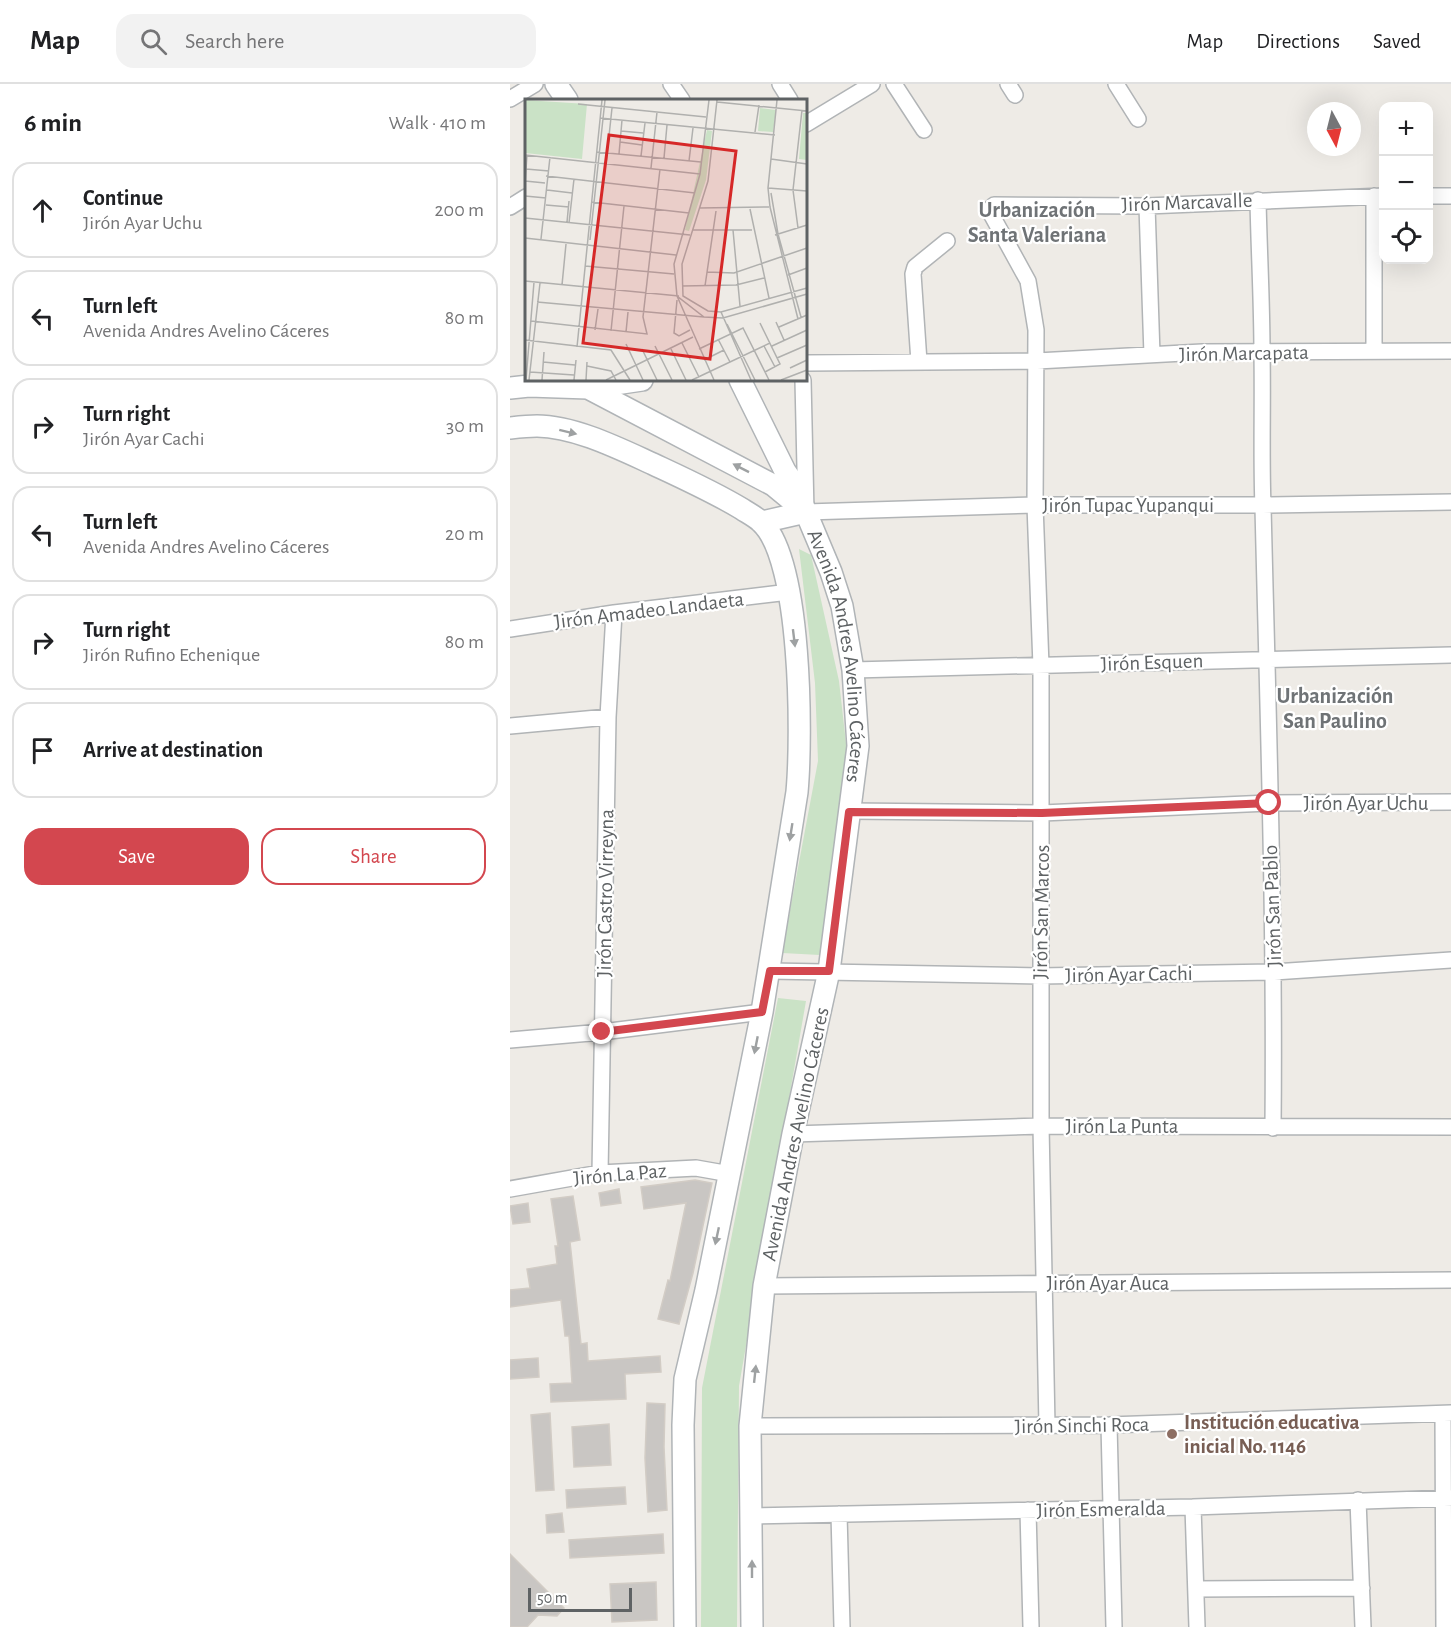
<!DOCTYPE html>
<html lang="en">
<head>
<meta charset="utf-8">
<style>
	:root { --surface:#fff; --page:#f2f2f2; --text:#202124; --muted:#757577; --line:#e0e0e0; --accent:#d3474f }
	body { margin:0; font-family:"Alegreya Sans",sans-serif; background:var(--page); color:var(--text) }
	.controls { position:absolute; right:18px; top:18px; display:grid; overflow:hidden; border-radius:12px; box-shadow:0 6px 24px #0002 }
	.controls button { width:54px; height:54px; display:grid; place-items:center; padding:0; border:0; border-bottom:2px solid var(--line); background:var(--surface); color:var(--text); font:30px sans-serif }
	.compass { position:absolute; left:797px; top:18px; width:54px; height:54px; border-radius:50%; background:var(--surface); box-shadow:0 6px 24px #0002; rotate:173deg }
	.scale { position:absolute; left:18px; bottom:15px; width:104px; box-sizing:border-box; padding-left:6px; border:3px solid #5e6264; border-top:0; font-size:16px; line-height:21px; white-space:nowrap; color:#5e6264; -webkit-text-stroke:4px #fff; paint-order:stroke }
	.stop { position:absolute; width:18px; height:18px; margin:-14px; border:4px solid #d3474f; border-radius:50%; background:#fff }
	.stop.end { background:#d3474f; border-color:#fff; box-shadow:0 2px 6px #0008 }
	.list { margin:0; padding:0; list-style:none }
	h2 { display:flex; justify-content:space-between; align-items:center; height:78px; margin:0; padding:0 24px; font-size:26px }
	h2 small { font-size:20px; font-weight:400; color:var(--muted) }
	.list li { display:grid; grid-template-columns:39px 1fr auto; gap:18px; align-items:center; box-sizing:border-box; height:96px; margin:0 12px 12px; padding:0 12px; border:2px solid var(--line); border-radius:18px }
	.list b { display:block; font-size:22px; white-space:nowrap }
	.list p { margin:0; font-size:20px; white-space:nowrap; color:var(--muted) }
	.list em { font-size:20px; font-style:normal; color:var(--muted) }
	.actions { display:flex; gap:12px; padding:18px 24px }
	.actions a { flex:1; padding:14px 0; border:2px solid var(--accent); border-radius:18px; text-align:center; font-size:21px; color:var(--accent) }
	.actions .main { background:var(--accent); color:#fff }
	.icon { flex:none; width:33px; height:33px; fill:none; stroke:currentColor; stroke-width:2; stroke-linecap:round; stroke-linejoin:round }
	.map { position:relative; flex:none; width:941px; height:1543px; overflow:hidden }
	header { display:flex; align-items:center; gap:36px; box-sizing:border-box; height:84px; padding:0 30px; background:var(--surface); border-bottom:2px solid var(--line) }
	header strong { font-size:28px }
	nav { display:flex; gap:33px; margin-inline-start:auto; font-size:21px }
	.search { width:420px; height:54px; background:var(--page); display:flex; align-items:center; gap:15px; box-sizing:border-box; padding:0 21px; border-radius:18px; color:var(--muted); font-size:22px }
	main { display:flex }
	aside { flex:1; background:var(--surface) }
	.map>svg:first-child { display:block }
	.green { fill:#cae2c6 }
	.building { fill:#c9c6c3; stroke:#d2ccc5; stroke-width:1.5 }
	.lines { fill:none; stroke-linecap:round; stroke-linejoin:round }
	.street-casing { stroke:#b1b4b6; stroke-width:18 }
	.secondary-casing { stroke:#b0b4b7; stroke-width:24 }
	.street { stroke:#fff; stroke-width:15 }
	.secondary { stroke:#fff; stroke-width:21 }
	.oneway { fill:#9ea1a2 }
	.route { stroke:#d3474f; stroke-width:8 }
	.education-dot { fill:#8d6e63; stroke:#fff; stroke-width:2 }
	.labels { text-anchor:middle; stroke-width:4.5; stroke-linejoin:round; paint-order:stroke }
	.street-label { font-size:21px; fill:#5e6264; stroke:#fff }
	.education-label { font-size:21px; font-weight:bold; fill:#785e54; stroke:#fff; text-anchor:start }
	.neighbourhood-label { font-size:22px; font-weight:bold; fill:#6f7376; stroke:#fff }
	.inset-road { fill:none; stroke:#b0b0ae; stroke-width:1.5 }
	.view { fill:#d62828; fill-opacity:0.15; stroke:#d62828; stroke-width:3 }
	.inset-edge { fill:none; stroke:#5e6264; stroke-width:3 }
</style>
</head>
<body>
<header>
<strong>Map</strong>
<div class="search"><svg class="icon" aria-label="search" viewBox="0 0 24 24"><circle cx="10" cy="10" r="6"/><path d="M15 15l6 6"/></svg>Search here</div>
<nav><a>Map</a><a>Directions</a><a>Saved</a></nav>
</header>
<main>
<aside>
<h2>6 min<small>Walk · 410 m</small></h2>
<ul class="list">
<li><svg class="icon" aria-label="ahead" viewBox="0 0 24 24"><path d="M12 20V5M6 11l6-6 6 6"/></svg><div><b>Continue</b><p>Jirón Ayar Uchu</p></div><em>200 m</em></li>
<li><svg class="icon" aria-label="left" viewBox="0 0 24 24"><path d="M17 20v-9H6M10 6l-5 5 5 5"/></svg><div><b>Turn left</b><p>Avenida Andres Avelino Cáceres</p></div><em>80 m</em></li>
<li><svg class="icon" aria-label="right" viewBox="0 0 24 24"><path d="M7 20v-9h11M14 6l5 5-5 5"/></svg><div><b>Turn right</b><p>Jirón Ayar Cachi</p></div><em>30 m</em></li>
<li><svg class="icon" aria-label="left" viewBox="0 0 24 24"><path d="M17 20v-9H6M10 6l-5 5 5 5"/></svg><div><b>Turn left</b><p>Avenida Andres Avelino Cáceres</p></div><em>20 m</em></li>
<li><svg class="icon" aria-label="right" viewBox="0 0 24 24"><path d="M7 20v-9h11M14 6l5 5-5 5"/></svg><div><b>Turn right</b><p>Jirón Rufino Echenique</p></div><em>80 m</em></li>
<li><svg class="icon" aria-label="arrive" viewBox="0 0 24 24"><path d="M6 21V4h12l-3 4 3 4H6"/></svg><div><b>Arrive at destination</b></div></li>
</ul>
<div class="actions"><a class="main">Save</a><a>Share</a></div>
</aside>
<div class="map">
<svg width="941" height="1543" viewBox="0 0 941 1543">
	<rect width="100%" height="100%" fill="#eeebe6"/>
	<path class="green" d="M289,465L301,471L329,597L337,668L310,871L272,869L308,677L305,599Z
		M268,914L296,917L229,1302L227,1543H191L192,1304Z"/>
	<path class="building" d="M185,1096L202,1099L183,1189L169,1240L148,1235L158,1196L160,1197L176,1119L134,1125L131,1103Z
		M109,1105L111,1119L91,1122L89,1109Z
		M63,1112L70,1156L60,1158L71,1260L77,1259L78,1277L150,1272L151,1288L115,1290L116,1315L41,1318L40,1300L62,1299L59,1252H55L51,1216L0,1223V1206L20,1204L17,1185L47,1180L45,1162H48L41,1115Z
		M18,1119L20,1138L3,1140L0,1122Z
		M28,1274L29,1293L0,1295V1276Z
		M137,1319L155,1320L154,1363L157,1426L138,1428L135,1374Z
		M40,1329L44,1406L26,1407L21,1331Z
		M99,1340L101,1381L64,1383L62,1343Z
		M115,1403L116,1420L57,1424L56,1406Z
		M52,1429L54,1448L37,1449L36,1431Z
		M153,1450L154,1469L60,1474L59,1456Z
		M0,1470L54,1524L47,1532L28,1531L17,1543H0Z
		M146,1498L147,1536L102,1538L100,1500Z"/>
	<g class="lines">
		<defs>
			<path id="street" d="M161,0L172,16
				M270,0L280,16
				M384,0L414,46
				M498,0L505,11
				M606,0L628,35
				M0,15L25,0
				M296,40L362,0
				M864,112V267
				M918,112H941
				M748,116C749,167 752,218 752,270C753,321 751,372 753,423C758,630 765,837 763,1044
				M637,122L642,271
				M0,123L16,113
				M409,278L403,190L405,183L437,157
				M296,279L527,277L692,268L941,267
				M293,296L296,428L525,421H753L941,418
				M0,545L104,529L279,508
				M343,586L941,571
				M0,642L98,633
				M340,727L532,729L759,719L941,718
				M260,887L530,892L764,888L941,876
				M0,956L92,948L252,928
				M283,1050L531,1042L941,1043
				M90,1089L98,633L104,529
				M0,1105L90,1089L186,1084L220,1090
				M254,1202L941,1196
				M933,1330L934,1543
				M599,1341L604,1543
				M240,1342L599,1341L941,1329
				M537,1342L531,1042V582L525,421L526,246L518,197L480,128V125L484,121L637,122L874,112
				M848,1416L853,1543
				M683,1423L687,1543
				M518,1426L521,1543
				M329,1430L332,1543
				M242,1432L683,1423L941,1414
				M686,1505L852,1504"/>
			<g id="secondary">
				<path d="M46,0L57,16"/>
				<path id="s1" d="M230,296L275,387L284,400L321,488L332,522L343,586L348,662L319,887L283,1050L254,1202L240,1342L242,1543"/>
				<path d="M0,304L19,302L78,304L263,401L291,424"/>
				<path d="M78,304L132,296"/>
				<path d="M0,344C9,343 18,342 27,342C64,342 110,365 143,380C173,394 204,408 232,425C238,429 246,433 251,438C292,475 292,653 287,708L252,928L196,1206L175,1295L173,1341L175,1543"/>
				<path d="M252,438L296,428"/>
			</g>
		</defs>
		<use href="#street" class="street-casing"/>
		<use href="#secondary" class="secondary-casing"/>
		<use href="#street" class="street"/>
		<use href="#secondary" class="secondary"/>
	</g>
	<defs><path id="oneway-solid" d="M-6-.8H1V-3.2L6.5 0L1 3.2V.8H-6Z" transform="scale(1.5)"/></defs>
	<g class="oneway">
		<use href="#oneway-solid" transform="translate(58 348) rotate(14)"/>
		<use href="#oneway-solid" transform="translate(231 384) rotate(-153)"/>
		<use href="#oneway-solid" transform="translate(284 554) rotate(83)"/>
		<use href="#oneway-solid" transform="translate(281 748) rotate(99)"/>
		<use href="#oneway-solid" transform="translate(246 961) rotate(101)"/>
		<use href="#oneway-solid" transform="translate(207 1152) rotate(102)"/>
		<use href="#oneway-solid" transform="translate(245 1290) rotate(-84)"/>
		<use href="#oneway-solid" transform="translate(242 1485) rotate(-90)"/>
	</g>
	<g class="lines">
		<path class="route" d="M92,948L252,928L260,887H319L339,728L532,729L759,719"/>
	</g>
	<circle class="education-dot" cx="662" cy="1350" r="6"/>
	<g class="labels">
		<g class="street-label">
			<text transform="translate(677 118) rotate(-2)" y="7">Jirón Marcavalle</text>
			<text transform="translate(734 269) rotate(-1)" y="7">Jirón Marcapata</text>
			<text x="618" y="428">Jirón Tupac Yupanqui</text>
			<text transform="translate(139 526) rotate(-7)" y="7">Jirón Amadeo Landaeta</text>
			<text dy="7" stroke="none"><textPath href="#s1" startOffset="297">Avenida Andres Avelino Cáceres</textPath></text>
			<text transform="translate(642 578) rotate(-2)" y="7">Jirón Esquen</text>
			<text x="856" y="726">Jirón Ayar Uchu</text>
			<text transform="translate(95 809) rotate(-89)" y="7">Jirón Castro Virreyna</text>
			<text transform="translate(762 822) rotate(-92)" y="7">Jirón San Pablo</text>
			<text transform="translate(531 828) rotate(-89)" y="7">Jirón San Marcos</text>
			<text transform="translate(619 890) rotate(-1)" y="7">Jirón Ayar Cachi</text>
			<text x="612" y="1049">Jirón La Punta</text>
			<text transform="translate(285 1050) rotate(-78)" y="7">Avenida Andres Avelino Cáceres</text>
			<text transform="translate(110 1090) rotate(-5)" y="7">Jirón La Paz</text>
			<text x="598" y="1206">Jirón Ayar Auca</text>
			<text transform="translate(572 1341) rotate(-1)" y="7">Jirón Sinchi Roca</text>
			<text transform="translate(591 1425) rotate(-1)" y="7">Jirón Esmeralda</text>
		</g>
		<g class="education-label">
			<text x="674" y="1345">Institución educativa<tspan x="674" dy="24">inicial No. 1146</tspan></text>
		</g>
		<g class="neighbourhood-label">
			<text x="527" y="133">Urbanización<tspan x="527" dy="25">Santa Valeriana</tspan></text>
			<text x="825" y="619">Urbanización<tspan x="825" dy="25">San Paulino</tspan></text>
		</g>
	</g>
	<g transform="translate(15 15)">
		<rect width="282" height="282" fill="#eeebe6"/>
		<path d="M0,1L62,5L57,60L0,54ZM235,9L251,11L248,33L233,32ZM278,14H282V61L274,60ZM182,31L187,32L181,81L164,132L160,131Z" fill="#cae2c6"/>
		<path class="inset-road" d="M184,1L175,75L149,165L152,197L179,218L198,219L282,195M192,1L183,82L157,165L158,197L183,212L196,213L282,189M252,1L243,89L245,108L273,220M192,3L282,12M53,5L181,18M75,19L250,36M96,32L118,34M230,33L234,6M95,43L117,46M72,53L176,63M94,55L97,21M0,56L175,75M116,57L120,24M139,59L142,26M246,60L282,65M164,62L168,29M81,65L87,9M126,69L132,13M1,70L24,72M21,77L170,94M0,82L20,84M0,84L2,56M243,89L282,92M22,91L47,94M246,94L253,135L276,218M0,97L21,99M67,103L164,114M21,106L44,108M174,109L244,108M225,110L244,199M0,119L165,136M42,123L44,102M44,124L49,80M273,129L268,91L277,11M168,131H227M208,131L215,207M250,136L282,126M0,139L151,156M16,140L25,58M65,141L80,1M60,167L149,175M182,173L209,174L282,149M263,176L282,169M0,182L154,197M37,186L41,145M157,187L211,186L239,179M180,187L191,112M152,197L189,281M152,201L149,234L154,237L165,231M12,203L179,218M196,213L226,281M6,222L122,235L118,218L135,70M251,223L259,241M235,224L255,265L240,273M202,225L230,281M254,228L282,216M70,231L73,210M86,232L99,107M101,233L103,213M193,240L205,263M0,241L86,251L105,281M157,244L174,278M101,245L118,281M130,247L147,281M239,247L250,268M247,247L282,231M52,248L77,1M117,250L132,281M146,250L161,281M174,250L218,229L244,281M252,259L282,246M179,261L199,251M18,263L50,266M62,267L86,272L91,281M265,269L282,261M5,273L49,276M1,281L9,183M4,281L15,184M17,281L19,253M49,281L51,261M61,281L62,263M81,281L168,238M167,281L245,244M256,281L282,271"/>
		<path class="view" d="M84,36L211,52L185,260L58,244Z"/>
		<rect width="282" height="282" class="inset-edge"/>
	</g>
</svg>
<div class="controls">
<button>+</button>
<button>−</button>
<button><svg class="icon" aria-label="locate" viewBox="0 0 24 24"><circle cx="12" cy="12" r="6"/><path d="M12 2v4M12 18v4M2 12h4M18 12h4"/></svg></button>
</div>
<svg class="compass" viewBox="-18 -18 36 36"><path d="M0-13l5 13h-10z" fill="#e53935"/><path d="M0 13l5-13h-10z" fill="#757577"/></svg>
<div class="scale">50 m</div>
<div class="stop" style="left:759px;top:719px"></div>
<div class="stop end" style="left:92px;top:948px"></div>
</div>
</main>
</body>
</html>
